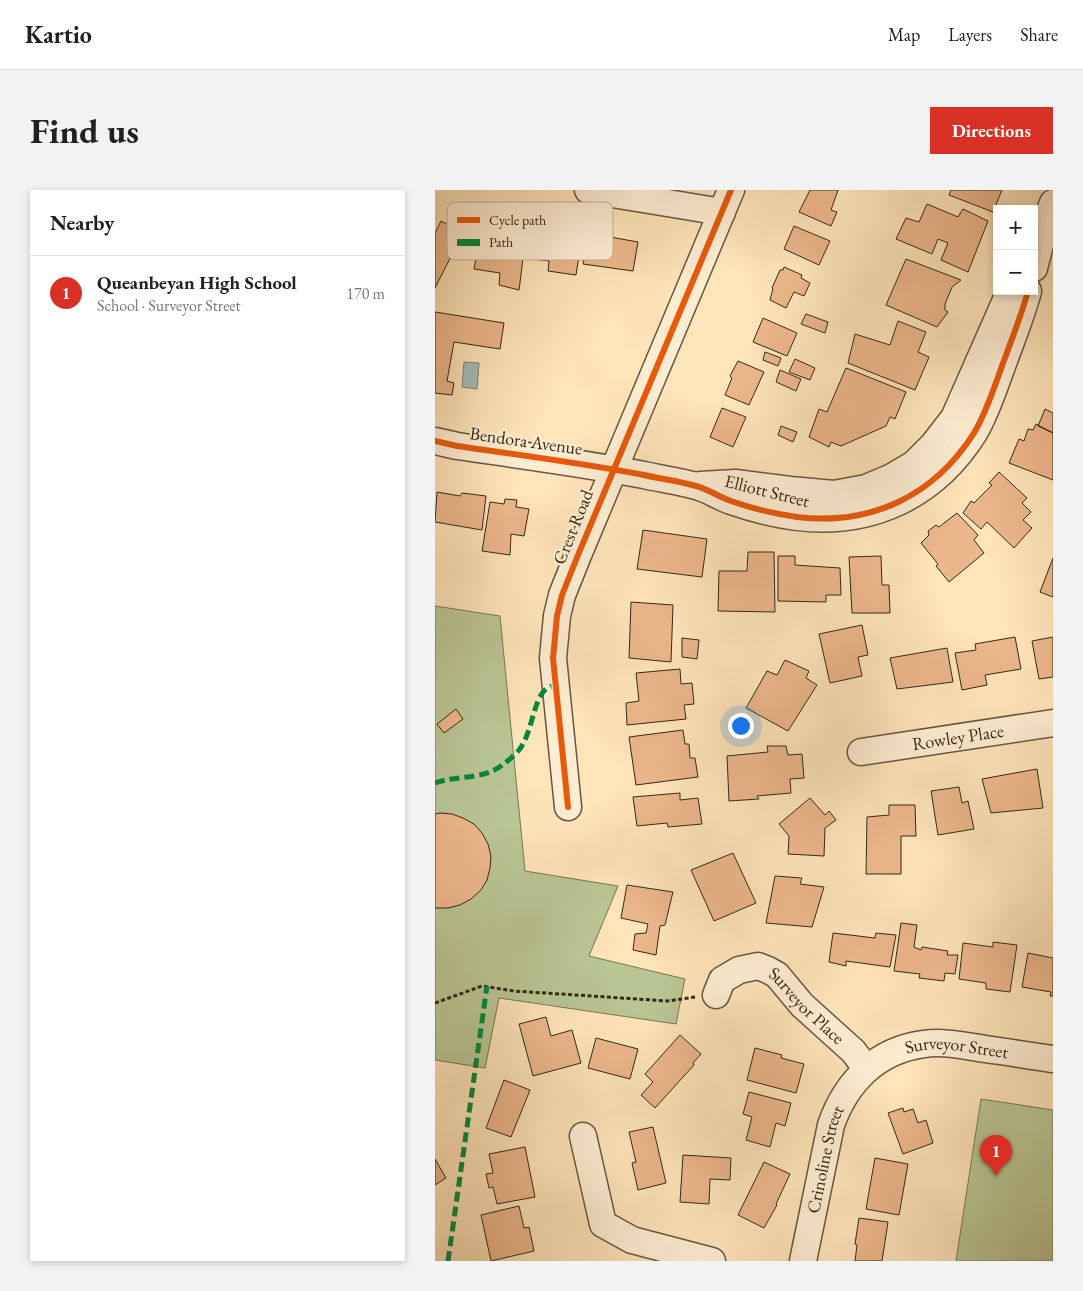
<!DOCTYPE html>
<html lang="en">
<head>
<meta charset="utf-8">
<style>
	:root { --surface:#fff; --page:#f2f2f2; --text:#202124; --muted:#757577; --line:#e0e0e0; --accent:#d93025 }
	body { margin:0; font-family:"EB Garamond",serif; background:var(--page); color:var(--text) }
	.controls { position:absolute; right:15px; top:15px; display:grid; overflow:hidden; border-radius:0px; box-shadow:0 2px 8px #0003 }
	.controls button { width:45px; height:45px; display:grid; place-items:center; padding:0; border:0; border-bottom:1px solid var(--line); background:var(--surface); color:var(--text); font:25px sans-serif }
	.you { position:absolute; left:305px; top:535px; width:18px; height:18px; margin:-12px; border:4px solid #fff; border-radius:50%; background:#1a73e8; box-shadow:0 0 0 8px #1a73e833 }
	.badge { display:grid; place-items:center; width:32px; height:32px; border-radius:50%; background:var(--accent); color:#fff; font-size:16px; font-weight:700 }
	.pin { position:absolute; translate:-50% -41px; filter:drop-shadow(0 1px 2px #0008) }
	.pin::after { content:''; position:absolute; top:26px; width:18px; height:15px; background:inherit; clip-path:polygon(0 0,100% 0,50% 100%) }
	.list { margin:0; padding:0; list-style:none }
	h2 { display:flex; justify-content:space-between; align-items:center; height:65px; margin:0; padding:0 20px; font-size:21px }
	h2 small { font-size:16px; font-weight:400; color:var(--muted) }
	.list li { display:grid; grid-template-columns:32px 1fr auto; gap:15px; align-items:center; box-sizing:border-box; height:75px; padding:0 20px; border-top:1px solid var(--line) }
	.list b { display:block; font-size:19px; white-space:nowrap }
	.list p { margin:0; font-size:16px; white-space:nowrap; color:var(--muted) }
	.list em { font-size:16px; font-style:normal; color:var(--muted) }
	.map { position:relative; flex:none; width:618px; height:1071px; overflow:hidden; border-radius:0px }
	header { display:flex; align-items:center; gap:30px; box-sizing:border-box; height:70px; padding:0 25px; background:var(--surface); border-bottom:1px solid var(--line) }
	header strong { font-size:24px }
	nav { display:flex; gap:28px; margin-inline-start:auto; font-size:18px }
	.intro { display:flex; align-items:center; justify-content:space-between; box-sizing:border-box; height:120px; padding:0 30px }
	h1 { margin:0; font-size:35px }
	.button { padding:12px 22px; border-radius:0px; background:var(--accent); color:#fff; font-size:18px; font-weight:700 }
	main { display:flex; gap:30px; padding:0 30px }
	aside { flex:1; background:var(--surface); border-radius:0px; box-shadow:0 2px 8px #0003 }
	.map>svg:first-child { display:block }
	.green { fill:#bac594; stroke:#787656 }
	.water { fill:#a4bcba; stroke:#788179 }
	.building { fill:#ecb68b; stroke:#352817 }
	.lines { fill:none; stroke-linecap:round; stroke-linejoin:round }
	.minor-casing { stroke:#675740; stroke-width:29 }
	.path { stroke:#352817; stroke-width:3; stroke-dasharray:4 2.5; stroke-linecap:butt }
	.minor { stroke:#feedd2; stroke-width:26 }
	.quiet { stroke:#00873e; stroke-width:5; stroke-dasharray:10 5; stroke-linecap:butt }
	.cycleway-casing { stroke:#feedd2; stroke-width:9 }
	.cycleway { stroke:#e8590c; stroke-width:6 }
	.labels { text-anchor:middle; stroke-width:4.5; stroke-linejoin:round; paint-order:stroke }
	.street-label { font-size:18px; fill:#352817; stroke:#feedd2 }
	.key { fill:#feedd2; stroke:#c2b29a; stroke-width:1 }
	.key-label { font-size:14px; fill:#352817 }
</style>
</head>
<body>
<header>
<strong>Kartio</strong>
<nav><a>Map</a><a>Layers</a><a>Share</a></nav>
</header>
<div class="intro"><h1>Find us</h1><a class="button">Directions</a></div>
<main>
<aside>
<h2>Nearby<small></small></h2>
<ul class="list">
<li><span class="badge">1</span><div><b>Queanbeyan High School</b><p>School · Surveyor Street</p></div><em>170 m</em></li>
</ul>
</aside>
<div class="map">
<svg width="618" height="1071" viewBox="0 0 618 1071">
	<rect width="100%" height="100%" fill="#fee4b9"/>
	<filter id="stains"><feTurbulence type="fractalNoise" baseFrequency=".004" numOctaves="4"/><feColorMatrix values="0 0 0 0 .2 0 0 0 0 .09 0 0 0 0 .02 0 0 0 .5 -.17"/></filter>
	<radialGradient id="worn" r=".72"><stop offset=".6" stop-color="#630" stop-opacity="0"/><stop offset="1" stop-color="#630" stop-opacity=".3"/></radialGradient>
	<path class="green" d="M0,416L65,426L90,681L183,696L154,766L250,789L241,834L64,808L50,878L0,870Z
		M546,909L618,920V1071H521Z"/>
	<path class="water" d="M29,172L44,173L42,199L27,197Z"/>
	<path class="building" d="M375,0H403L396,20L402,22L396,36L364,22Z
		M516,0H567L558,22L514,5Z
		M492,14L523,27L528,19L553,31L533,82L506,70L513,53L503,49L497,64L461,49L471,28L484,32Z
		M6,31L28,43L0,98V43Z
		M101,33L148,40L141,85L113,81L114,71L97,69Z
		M359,36L395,51L384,75L349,59Z
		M153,43L203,52L198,81L148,74Z
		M71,50L90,53L84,100L64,95L65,83L39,79L44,52L70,55Z
		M471,69L526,90L517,97L510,114V120L513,122L502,137L451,115Z
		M349,77L367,85L366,88L375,93L369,106L359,102L351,118L335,110L338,99L337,98L345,80H348Z
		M0,122L69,133L65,159L19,152L12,191L19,193L17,205L0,203Z
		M371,124L393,132L390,143L366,134Z
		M328,128L362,143L352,166L318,152Z
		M463,131L491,142L483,162L494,167L480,200L413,173L420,144L455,155Z
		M330,162L346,168L343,176L328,170Z
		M360,169L380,178L375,190L354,182Z
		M303,171L329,182L314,215L290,205L297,188L295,186Z
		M411,178L471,202L460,229L455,227L451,236L406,256L396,252L394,257L374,247L384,219L392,222Z
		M345,180L366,189L361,201L341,192Z
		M287,218L311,227L298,257L275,247Z
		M610,219L618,223V243L603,236Z
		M601,234L618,243V290L574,273L584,249L589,251L593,239L598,240Z
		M346,236L362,242L358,252L343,245Z
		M564,282L592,308L587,313L596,322L588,330L597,338L579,358L552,332L546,339L528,323L536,311L539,313L557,295L554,293Z
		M2,302L25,306L27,303L51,306L47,340L0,332Z
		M70,309L82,310L81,317L94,319L89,346L76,344L75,365L47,361L55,312L69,314Z
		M522,323L543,345L539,350L549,363L514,392L501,376L503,374L486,353L494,345L493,341L501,335L504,337Z
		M208,340L272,349L267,387L202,379Z
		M313,362H339L340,422L283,421L284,381H312Z
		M343,366H360V375L405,378L406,405H391V412L343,411Z
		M446,366L447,395H454L455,423H417L414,367Z
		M618,368V407L605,402Z
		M196,412L238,415L236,472L194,468Z
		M427,435L433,465L423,467L427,486L395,493L384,444Z
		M580,447L586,479L550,485L552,495L527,500L520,463L541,460L540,454Z
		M618,447V487L604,489L597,451Z
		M247,448L264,450L262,469L247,467Z
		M512,458L518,492L462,499L455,468Z
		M350,470L374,481L371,488L382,495L353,541L311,518L332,481L342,485Z
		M245,479L246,494L257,493L259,514L249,515L251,529L192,535L191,513L204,511L201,483Z
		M21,519L28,529L9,543L2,534Z
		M248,540L250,554H254L255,568H260L263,587L201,595L194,547Z
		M332,556H351L353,565L367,564L369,588L355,589L356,603L322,606L324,609L294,611L292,566L333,562Z
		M602,579L608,618L556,623L547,589Z
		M524,597L527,613L533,611L539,639L503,645L496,601Z
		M245,603V610L263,608L267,634L233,637L232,633L202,636L198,607Z
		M375,608L390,625L394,621L401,630L390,638L389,666L353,664L354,646L344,634Z
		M454,615H480L481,646H466V684H431L432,627L454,625Z
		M5,623L17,624L28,628L39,634L47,643L53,654L56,666L55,678L52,690L46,700L36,709L25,715L13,718H0V624Z
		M298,663L321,713L279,731L256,680Z
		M340,686L367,688L365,694L389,697L377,737L331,733Z
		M192,695L238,702L230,735L225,736L221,765L198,760L200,744L211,743L213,734L186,728Z
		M466,733L482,735L479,757L486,760L487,757L513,761L512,765H523L520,784L510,783L509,791L484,788L485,784L459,781Z
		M398,743L440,748L441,743L461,745L455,777L411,771V776L394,772Z
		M558,752L582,755L575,802L551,799V793L524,789L528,753L558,757Z
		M593,763L618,768V806H615L616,802L587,797Z
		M111,827L116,846L137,840L146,873L98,886L84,834Z
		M245,845L266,864L258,873L259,875L220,918L206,905L218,892L210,884Z
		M161,848L203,859L195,889L153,878Z
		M320,858L347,865L346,868L369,874L361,903L312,890Z
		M69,890L95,900L76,947L51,938Z
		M314,902L356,913L350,936L341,933L335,957L311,950L317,927L308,924Z
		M468,918L469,922L478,919L483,933L491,930L498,953L468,964L453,923Z
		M218,937L231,993L203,1000L197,973L201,972L194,942Z
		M90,957L100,1007L62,1014L58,997L54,998L51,984L58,983L54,964Z
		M248,965L296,968L295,990L275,989L274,1014L245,1012Z
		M440,968L473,974L464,1025L431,1019Z
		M0,969L11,988L0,995Z
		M329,972L355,984L341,1014L342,1015L329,1038L303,1025Z
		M84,1016L89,1038L94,1037L99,1061L56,1071L46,1025Z
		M424,1028L453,1032L447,1071H420L422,1055L420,1054Z"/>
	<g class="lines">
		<defs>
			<g id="minor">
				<path d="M153,0L287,22"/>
				<path d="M599,78L612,28L618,13"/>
				<path d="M0,251L22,256C84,265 147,273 209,285C226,289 244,291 261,296C273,299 284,307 296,311C316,318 340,324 362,327C436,336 499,306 539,243C551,223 559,198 567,176C576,151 586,127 593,101"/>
				<path d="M265,295L300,293L355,300L399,304L431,298L457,287L479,274L498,255L519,228L575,101"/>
				<path id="s1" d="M426,562L618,533"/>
				<path d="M133,617L118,468L122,426L127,405L143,365L296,0"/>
				<path id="s2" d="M281,805L287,790L304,780L323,776L333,780L342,785L367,815L418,861L432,879"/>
				<path d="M148,946L168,1034L197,1050L277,1071"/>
				<path id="s3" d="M368,1071L396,935C411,892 442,860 489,854C509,851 530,856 550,859C573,862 595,866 618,869"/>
			</g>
		</defs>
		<use href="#minor" class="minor-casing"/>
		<path class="path" d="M0,813L47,796L79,801L233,811L260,807"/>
		<use href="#minor" class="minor"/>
		<path class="quiet" d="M0,593C21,585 49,590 67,575C73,571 80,565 84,560C97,544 98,511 110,500C113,497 117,496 121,495
			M13,1071L52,796"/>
		<defs>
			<path id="cycleway" d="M0,251L22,256C84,265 147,273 209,285C226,289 244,291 261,296C273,299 284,307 296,311C316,318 340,324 362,327C436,336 499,306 539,243C551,223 559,198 567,176C576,151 586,127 593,101
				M133,617L118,468L122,426L127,405L143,365L296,0"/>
		</defs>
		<use href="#cycleway" class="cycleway-casing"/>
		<use href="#cycleway" class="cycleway"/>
	</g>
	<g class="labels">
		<g class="street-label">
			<text transform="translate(91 251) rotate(8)" y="6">Bendora Avenue</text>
			<text transform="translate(332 301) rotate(14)" y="6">Elliott Street</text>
			<text transform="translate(138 337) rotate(-68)" y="6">Crest Road</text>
			<text dy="6" stroke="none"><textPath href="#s1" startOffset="98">Rowley Place</textPath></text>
			<text dy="6" stroke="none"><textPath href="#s2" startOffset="119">Surveyor Place</textPath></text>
			<text dy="6" stroke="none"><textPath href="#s3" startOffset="302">Surveyor Street</textPath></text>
			<text dy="6" stroke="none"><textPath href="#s3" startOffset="104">Crinoline Street</textPath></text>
		</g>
	</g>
	<rect x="12" y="12" width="166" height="58" rx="8" class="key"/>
	<rect x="22" y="27" width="23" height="6" fill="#e8590c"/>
	<rect x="22" y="49" width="23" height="7" fill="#00873e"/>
	<g class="key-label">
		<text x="54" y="35">Cycle path</text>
		<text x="54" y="57">Path</text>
	</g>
	<rect width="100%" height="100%" filter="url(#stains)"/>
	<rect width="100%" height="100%" fill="url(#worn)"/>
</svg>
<div class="controls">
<button>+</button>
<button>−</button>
</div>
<div class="you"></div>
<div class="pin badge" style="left:561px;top:986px">1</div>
</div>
</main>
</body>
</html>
